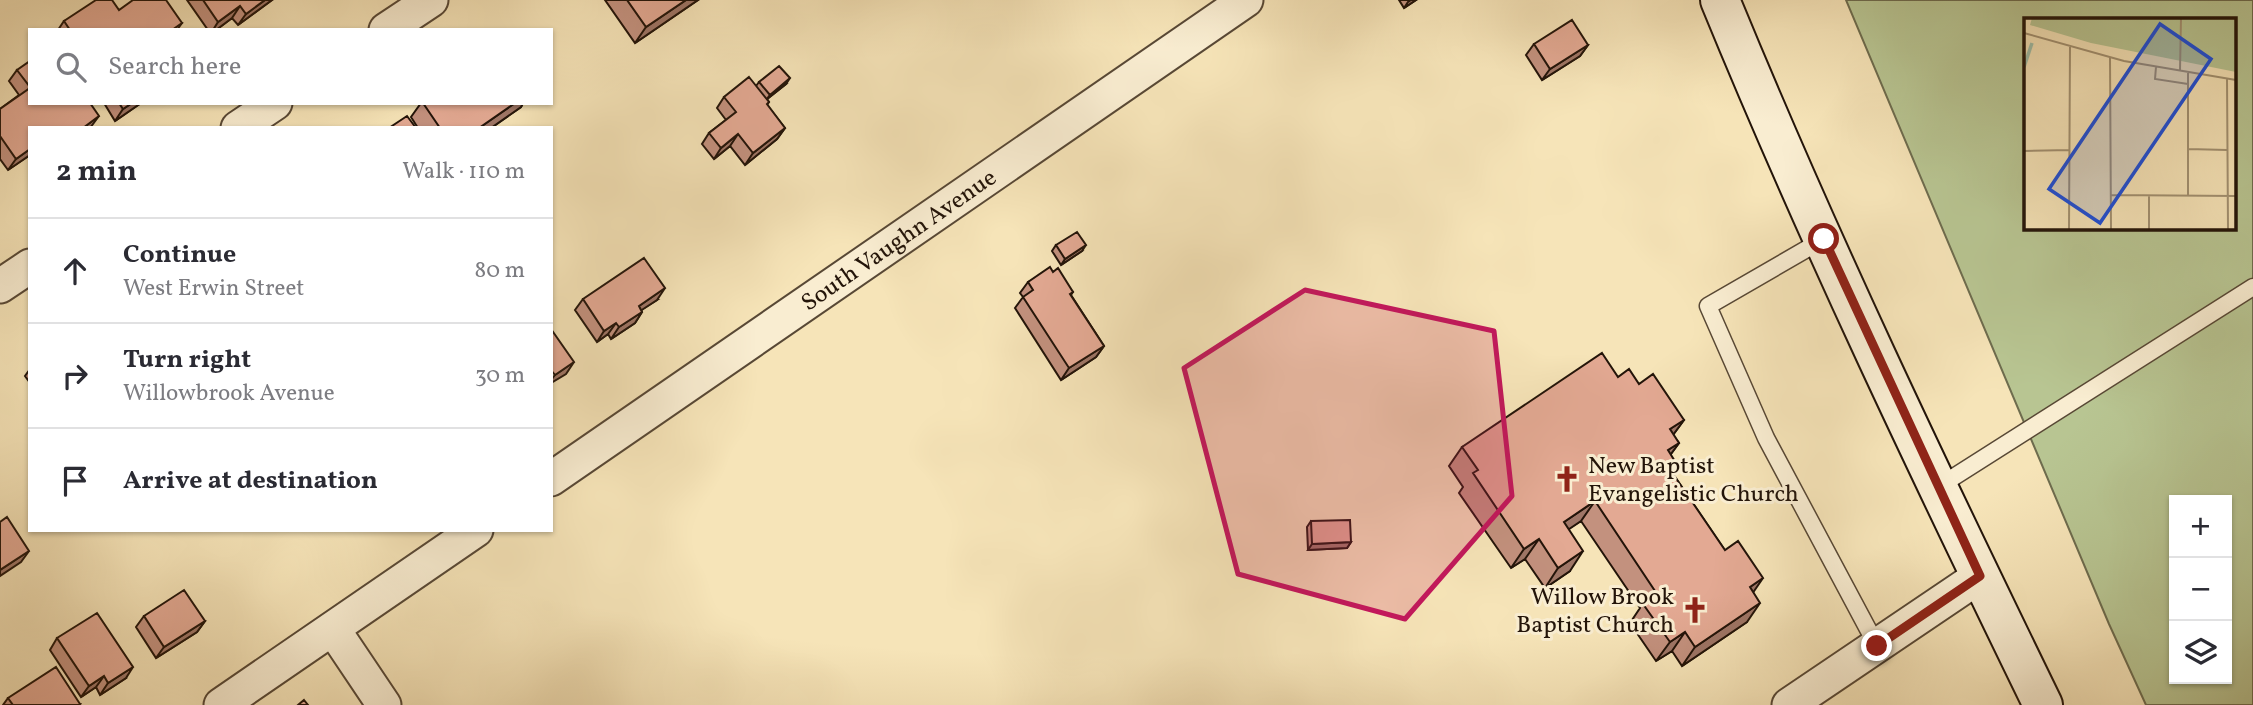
<!DOCTYPE html>
<html lang="en">
<head>
<meta charset="utf-8">
<style>
	:root { --surface:#fff; --page:#f2f2f3; --text:#2b2b33; --muted:#7c7c81; --line:#e1e1e2 }
	body { margin:0; font-family:Vollkorn,serif; background:var(--page); color:var(--text) }
	.controls { position:absolute; right:21px; bottom:21px; display:grid; overflow:hidden; border-radius:0px; box-shadow:0 2px 5px #0004 }
	.controls button { width:63px; height:63px; display:grid; place-items:center; padding:0; border:0; border-bottom:2px solid var(--line); background:var(--surface); color:var(--text); font:35px sans-serif }
	.stop { position:absolute; width:21px; height:21px; margin:-16px; border:5px solid #8f2418; border-radius:50%; background:#fff }
	.stop.end { background:#8f2418; border-color:#fff; box-shadow:0 2px 7px #0008 }
	.list { margin:0; padding:0; list-style:none }
	h2 { display:flex; justify-content:space-between; align-items:center; height:91px; margin:0; padding:0 28px; font-size:30px }
	h2 small { font-size:23px; font-weight:400; color:var(--muted) }
	.list li { display:grid; grid-template-columns:46px 1fr auto; gap:21px; align-items:center; box-sizing:border-box; height:105px; padding:0 28px; border-top:2px solid var(--line) }
	.list b { display:block; font-size:26px; white-space:nowrap }
	.list p { margin:0; font-size:23px; white-space:nowrap; color:var(--muted) }
	.list em { font-size:23px; font-style:normal; color:var(--muted) }
	.icon { flex:none; width:38px; height:38px; fill:none; stroke:currentColor; stroke-width:2; stroke-linecap:round; stroke-linejoin:round }
	.map { position:relative; flex:none; width:2253px; height:705px; overflow:hidden }
	.search { position:absolute; background:var(--surface); box-shadow:0 2px 5px #0004; left:28px; top:28px; width:525px; height:77px; display:flex; align-items:center; gap:18px; box-sizing:border-box; padding:0 24px; border-radius:0px; color:var(--muted); font-size:26px }
	.panel { position:absolute; background:var(--surface); box-shadow:0 2px 5px #0004; left:28px; top:126px; width:525px; height:406px; border-radius:0px }
	.map>svg:first-child { display:block }
	.green { fill:#b8c592; stroke:#6e6c4e; stroke-width:2; fill-rule:evenodd }
	.lines { fill:none; stroke-linecap:round; stroke-linejoin:round }
	.service-casing { stroke:#584835; stroke-width:19 }
	.minor-casing { stroke:#584835; stroke-width:37 }
	.secondary-casing { stroke:#231409; stroke-width:42 }
	.service { stroke:#f9edd1; stroke-width:16 }
	.minor { stroke:#f9edd1; stroke-width:33 }
	.secondary { stroke:#f9edd1; stroke-width:38 }
	.wall { fill:#c3917e; stroke:#231409; stroke-width:2 }
	.shaded-wall { fill:#9f7667; stroke:#231409; stroke-width:2 }
	.building { fill:#e3a993; stroke:#231409; stroke-width:2 }
	.route { stroke:#8f2418; stroke-width:9 }
	.marked { fill:#c2185b; fill-opacity:0.2; stroke:#c2185b; stroke-width:5; stroke-linejoin:round }
	.labels { text-anchor:middle; stroke-width:6; stroke-linejoin:round; paint-order:stroke }
	.street-label { font-size:24px; fill:#231409; stroke:#f9edd1 }
	.poi-label { font-size:24px; fill:#231409; stroke:#f9edd1; text-anchor:start }
	.inset-river { fill:none; stroke:#9ebfaa; stroke-width:3.5 }
	.inset-road { fill:none; stroke:#a29172; stroke-width:2 }
	.view { fill:#1d4ed8; fill-opacity:0.15; stroke:#1d4ed8; stroke-width:3.5 }
	.inset-edge { fill:none; stroke:#231409; stroke-width:3.5 }
</style>
</head>
<body>
<div class="map">
<svg width="2253" height="705" viewBox="0 0 2253 705">
	<rect width="100%" height="100%" fill="#f6e4b8"/>
	<filter id="stains"><feTurbulence type="fractalNoise" baseFrequency=".00286" numOctaves="4"/><feColorMatrix values="0 0 0 0 .2 0 0 0 0 .09 0 0 0 0 .02 0 0 0 .5 -.17"/></filter>
	<radialGradient id="worn" r=".72"><stop offset=".6" stop-color="#630" stop-opacity="0"/><stop offset="1" stop-color="#630" stop-opacity=".3"/></radialGradient>
	<path class="green" d="M1846,0H2253V705H2146L2109,624ZM2025,19H2234V228H2025ZM2174,500H2227V679H2174Z"/>
	<g class="lines">
		<defs>
			<path id="service" d="M1824,239L1708,306L1766,438L1877,646
				M1938,487L2253,287"/>
			<g id="minor">
				<path d="M386,30L431,0"/>
				<path d="M238,128L275,103"/>
				<path d="M0,286L30,266"/>
				<path id="s1" d="M551,479L1246,0"/>
				<path d="M333,629L384,705"/>
				<path d="M221,705L476,530"/>
				<path d="M1789,705L1980,576"/>
			</g>
			<path id="secondary" d="M1720,0C1818,239 1930,473 2043,705"/>
		</defs>
		<use href="#service" class="service-casing"/>
		<use href="#minor" class="minor-casing"/>
		<use href="#secondary" class="secondary-casing"/>
		<use href="#service" class="service"/>
		<use href="#minor" class="minor"/>
		<use href="#secondary" class="secondary"/>
	</g>
	<path class="wall" d="M187,0H272L238,25L232,18L216,30H208Z
		M605,0H698L635,43Z
		M1399,0H1416L1404,8Z
		M119,10L182,23L177,30H58L64,21Z
		M1534,44L1588,45L1580,56L1542,80L1526,55Z
		M17,70L91,127L30,128V155L8,170L0,159V109L19,95L9,81Z
		M759,82L786,84L767,99L769,102L767,105L785,128L777,139L745,165L730,146L714,159L702,144L709,133L726,120L717,108L724,97L756,86Z
		M104,103H141L115,121Z
		M421,103H523L521,107L491,128H418L411,117Z
		M1056,245L1082,251L1061,265L1052,251Z
		M1053,272L1073,292L1071,295L1104,346L1096,357L1061,380L1015,308L1023,297L1020,293L1028,282Z
		M583,299L657,300L641,310L642,312L635,323L611,339L608,334L597,342L575,310Z
		M30,369V383L25,376Z
		M1618,377L1639,384L1684,420L1673,435L1679,443L1671,454V471L1753,592L1747,622L1682,666L1672,651L1656,661L1630,623L1640,608L1581,521L1568,529L1570,571L1545,588L1525,559L1511,568L1459,493L1463,487L1449,466L1462,447Z
		M1311,521L1351,542L1347,548L1308,550L1307,527Z
		M144,616L205,621L197,632L156,658L136,627Z
		M57,638L126,678L100,695L96,687L81,697L50,650Z
		M8,698L80,704L79,705H3Z"/>
	<path class="shaded-wall" d="M265,0H272L238,25L246,14Z
		M686,0H698L635,43L646,27Z
		M1411,0H1416L1404,8L1408,2Z
		M240,6L232,18L216,30H213L218,22Z
		M1588,45L1580,56L1542,80L1550,69Z
		M790,78L786,84L766,100L770,95Z
		M132,103H141L115,121L123,109Z
		M515,103H523L521,107L491,128H479Z
		M99,116L90,128H83Z
		M785,128L777,139L745,165L753,153Z
		M738,134L730,146L714,159L721,148Z
		M30,149V155L8,170L16,159Z
		M1086,245L1082,251L1061,265L1065,259Z
		M665,288L657,300L631,317L639,306Z
		M642,312L635,323L611,339L619,327Z
		M616,323L608,334L597,342L604,331Z
		M1104,346L1096,357L1061,380L1069,368Z
		M574,362L566,374L551,383V380L555,375Z
		M1684,420L1670,439V429Z
		M1679,443L1665,462L1668,450Z
		M1595,501L1581,521L1550,542L1564,522Z
		M1539,539L1525,559L1511,568L1524,549Z
		M1351,542L1347,548L1308,550L1312,544Z
		M29,551L21,562L0,576V570Z
		M1583,551L1570,571L1545,588L1558,568Z
		M1763,578L1750,597V587Z
		M1760,603L1747,622L1682,666L1695,647Z
		M205,621L197,632L156,658L164,647Z
		M1685,632L1672,651L1656,661L1670,642Z
		M133,667L126,678L100,695L108,683Z
		M104,676L96,687L81,697L89,686Z"/>
	<path class="building" d="M96,0H112L119,10L133,0H166L182,23L172,30H70L64,21Z
		M203,0H265L246,14L240,6L218,22Z
		M627,0H686L646,27Z
		M1572,20L1588,45L1550,69L1534,44Z
		M30,61V87L17,70Z
		M779,66L790,78L770,95L759,82Z
		M749,77L769,102L767,104L785,128L753,153L738,134L721,148L709,133L736,112L724,97Z
		M30,88V103H90L99,116L83,128H30V149L16,159L0,136V109Z
		M119,103H132L123,109Z
		M423,103H515L479,128H440Z
		M407,116L416,128H389Z
		M1077,232L1086,245L1065,259L1056,245Z
		M644,258L665,288L639,306L642,312L619,327L616,323L604,331L583,299Z
		M1050,267L1053,272L1058,268L1073,292L1070,294L1104,346L1069,368L1023,297L1033,290L1028,282Z
		M551,329L574,362L555,375L551,370Z
		M1602,353L1618,377L1629,369L1639,384L1653,374L1684,420L1670,429L1679,443L1668,450L1676,463L1669,468L1725,550L1738,541L1763,578L1750,587L1760,603L1695,647L1685,632L1670,642L1643,604L1657,594L1595,501L1564,522L1583,551L1558,568L1539,539L1524,549L1473,473L1478,470L1462,447Z
		M7,517L29,551L0,570V522Z
		M1350,520L1351,542L1312,544L1311,521Z
		M184,590L205,621L164,647L144,616Z
		M97,613L133,667L108,683L104,676L89,686L57,638Z
		M56,667L80,704L78,705H13L8,698Z
		M304,700L308,705H298Z"/>
	<g class="lines">
		<path class="route" d="M1824,239L1980,576L1877,646"/>
	</g>
	<path class="marked" d="M1305,290L1494,331L1512,496L1405,619L1238,574L1184,368Z"/>
	<defs>
		<symbol id="church-bare" viewBox="-9 -9 18 18"><path d="M-1.2-6h2.4v3.5h3.3v2.4h-3.3V6h-2.4V-.1h-3.3v-2.4h3.3Z" fill="#8f2418" stroke="#f9edd1" stroke-width="2.5" paint-order="stroke"/></symbol>
	</defs>
	<g fill-rule="evenodd">
		<use href="#church-bare" x="1548" y="460" width="38" height="38"/>
		<use href="#church-bare" x="1676" y="591" width="38" height="38"/>
	</g>
	<g class="labels">
		<g class="street-label">
			<text dy="8" stroke="none"><textPath href="#s1" startOffset="422">South Vaughn Avenue</textPath></text>
		</g>
		<g class="poi-label">
			<text x="1588" y="473">New Baptist<tspan x="1588" dy="28">Evangelistic Church</tspan></text>
			<text x="1674" y="604" text-anchor="end">Willow Brook<tspan x="1674" dy="28">Baptist Church</tspan></text>
		</g>
	</g>
	<g transform="translate(2024 18)">
		<rect width="212" height="212" fill="#f6e4b8"/>
		<path d="M8,0H212V54L67,25L6,7Z" fill="#b8c592"/>
		<path class="inset-river" d="M0,49L8,25"/>
		<path class="inset-road" d="M0,15L100,43L212,62M86,40L87,211M132,49L131,61L164,66M156,52L157,0M164,55V177M203,60L204,211M164,131L203,132M0,133L46,132M87,177L212,178M125,178V211M45,211L46,29"/>
		<path class="view" d="M136,6L187,41L76,205L25,171Z"/>
		<rect width="212" height="212" class="inset-edge"/>
	</g>
	<rect width="100%" height="100%" filter="url(#stains)"/>
	<rect width="100%" height="100%" fill="url(#worn)"/>
</svg>
<div class="controls">
<button>+</button>
<button>−</button>
<button><svg class="icon" aria-label="layers" viewBox="0 0 24 24"><path d="M12 4l9 5-9 5-9-5zM3 14l9 5 9-5"/></svg></button>
</div>
<div class="stop" style="left:1824px;top:239px"></div>
<div class="stop end" style="left:1877px;top:646px"></div>
<div class="search"><svg class="icon" aria-label="search" viewBox="0 0 24 24"><circle cx="10" cy="10" r="6"/><path d="M15 15l6 6"/></svg>Search here</div>
<section class="panel">
<h2>2 min<small>Walk · 110 m</small></h2>
<ul class="list">
<li><svg class="icon" aria-label="ahead" viewBox="0 0 24 24"><path d="M12 20V5M6 11l6-6 6 6"/></svg><div><b>Continue</b><p>West Erwin Street</p></div><em>80 m</em></li>
<li><svg class="icon" aria-label="right" viewBox="0 0 24 24"><path d="M7 20v-9h11M14 6l5 5-5 5"/></svg><div><b>Turn right</b><p>Willowbrook Avenue</p></div><em>30 m</em></li>
<li><svg class="icon" aria-label="arrive" viewBox="0 0 24 24"><path d="M6 21V4h12l-3 4 3 4H6"/></svg><div><b>Arrive at destination</b></div></li>
</ul>
</section>
</div>
</body>
</html>
